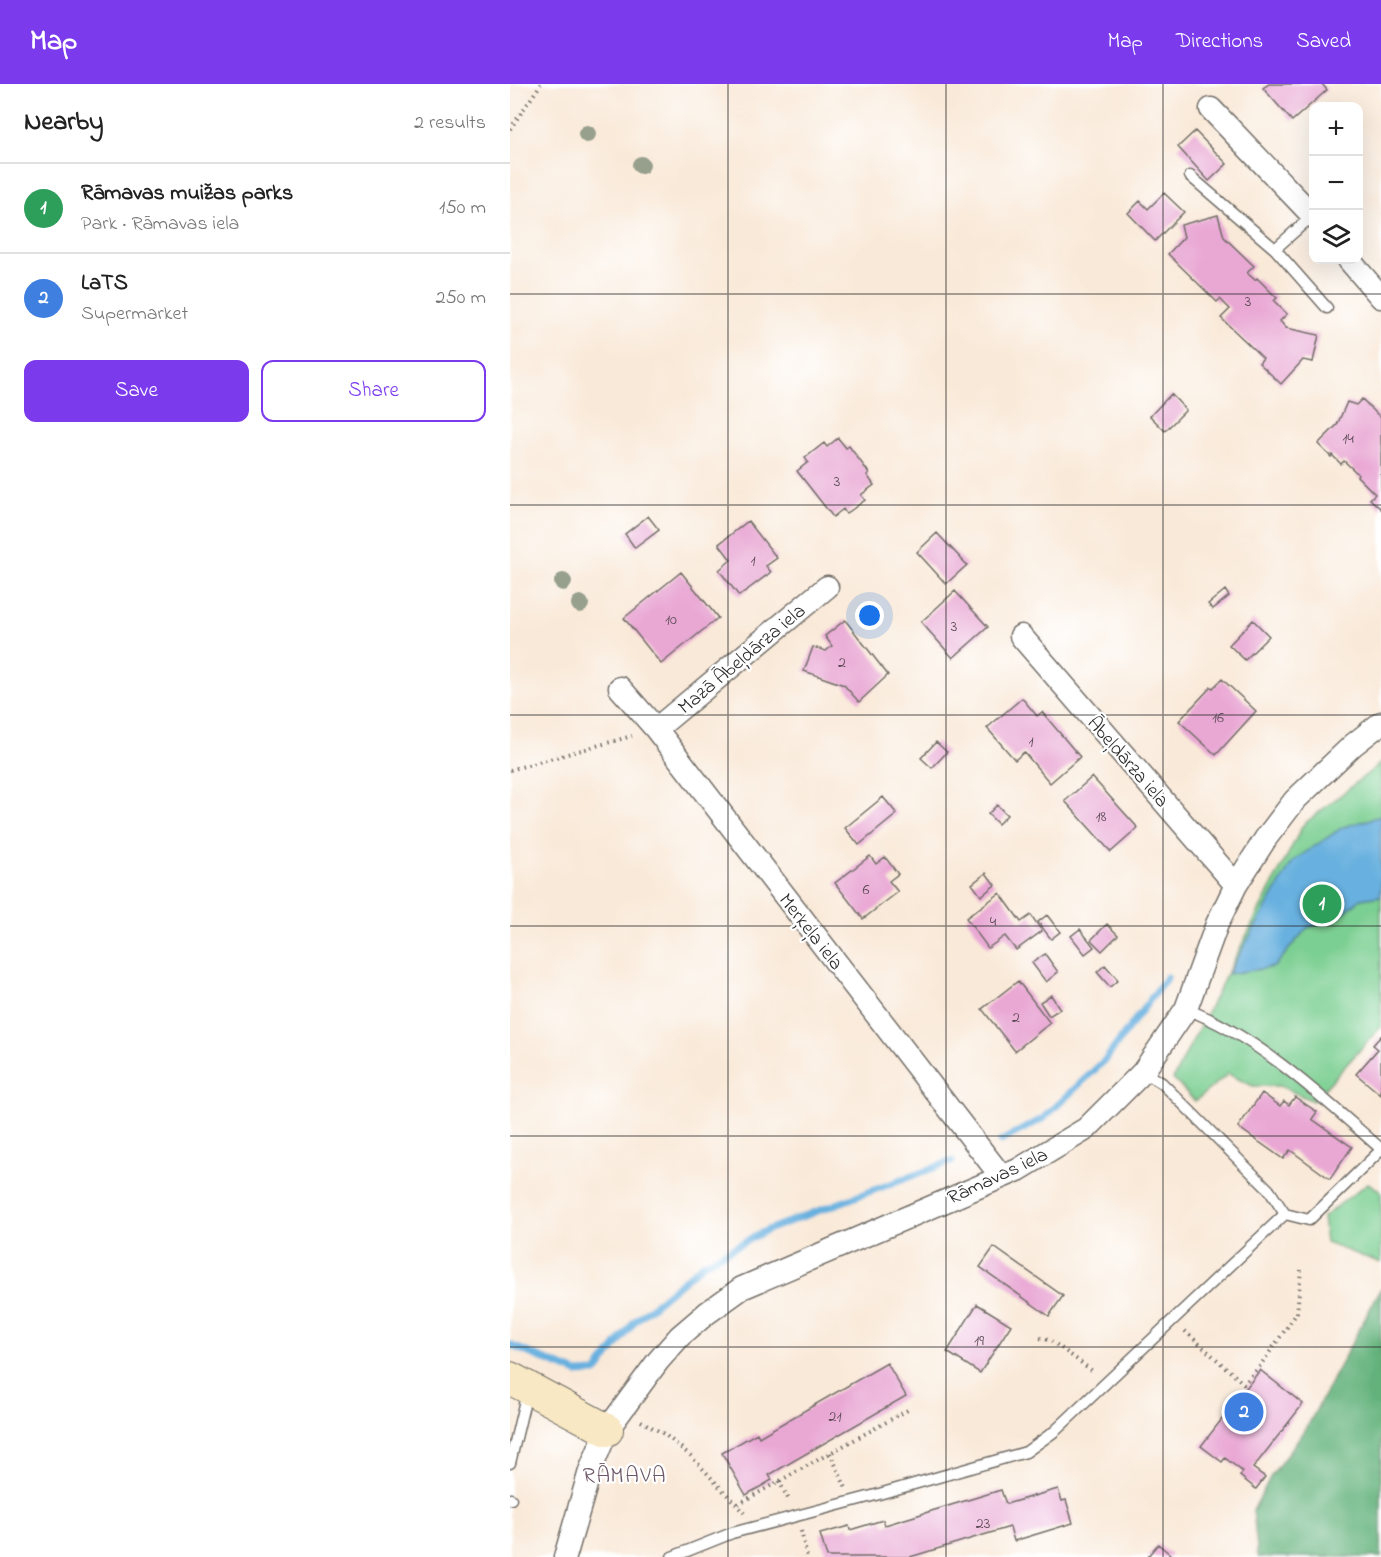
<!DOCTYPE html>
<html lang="en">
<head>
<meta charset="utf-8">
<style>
	:root { --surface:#fff; --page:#f6f6f6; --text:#222; --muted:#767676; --line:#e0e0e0; --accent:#7c3aed }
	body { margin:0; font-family:"Indie Flower",sans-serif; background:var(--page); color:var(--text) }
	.controls { position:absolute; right:18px; top:18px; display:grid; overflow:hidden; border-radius:12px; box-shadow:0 6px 24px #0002 }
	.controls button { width:54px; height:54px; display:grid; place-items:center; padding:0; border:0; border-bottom:2px solid var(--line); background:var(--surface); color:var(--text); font:30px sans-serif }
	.you { position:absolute; left:360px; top:532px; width:21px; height:21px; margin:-15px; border:4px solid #fff; border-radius:50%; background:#1a73e8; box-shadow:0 0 0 9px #1a73e833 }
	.badge { display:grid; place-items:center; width:39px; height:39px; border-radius:50%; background:var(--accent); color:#fff; font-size:20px; font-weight:700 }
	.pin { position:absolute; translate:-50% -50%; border:3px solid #fff; box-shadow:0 2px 6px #0006 }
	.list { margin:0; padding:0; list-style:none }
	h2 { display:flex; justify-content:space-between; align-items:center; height:78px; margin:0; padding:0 24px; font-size:26px }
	h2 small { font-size:20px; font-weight:400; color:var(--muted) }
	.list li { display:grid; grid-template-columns:39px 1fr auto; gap:18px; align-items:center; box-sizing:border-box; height:90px; padding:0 24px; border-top:2px solid var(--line) }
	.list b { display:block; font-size:22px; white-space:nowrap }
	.list p { margin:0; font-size:20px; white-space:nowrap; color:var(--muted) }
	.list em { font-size:20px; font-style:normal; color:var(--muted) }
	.actions { display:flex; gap:12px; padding:18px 24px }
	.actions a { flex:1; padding:14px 0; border:2px solid var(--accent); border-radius:12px; text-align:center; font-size:21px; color:var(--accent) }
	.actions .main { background:var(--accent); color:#fff }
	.icon { flex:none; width:33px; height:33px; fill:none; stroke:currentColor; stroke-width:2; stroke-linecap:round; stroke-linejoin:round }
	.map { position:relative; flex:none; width:871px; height:1473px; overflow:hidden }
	header { display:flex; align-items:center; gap:36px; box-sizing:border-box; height:84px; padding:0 30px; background:var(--accent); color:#fff }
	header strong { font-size:28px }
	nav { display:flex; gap:33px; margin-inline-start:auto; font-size:21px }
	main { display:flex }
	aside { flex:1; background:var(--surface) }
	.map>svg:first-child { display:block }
	.green { fill:#7bcf92; stroke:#537d5e; stroke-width:1.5 }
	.forest { fill:#64b27c; stroke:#486e54; stroke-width:1.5 }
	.water { fill:#68b0df; stroke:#4a6e85; stroke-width:1.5 }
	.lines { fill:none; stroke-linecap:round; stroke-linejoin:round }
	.stream { stroke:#68b0df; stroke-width:7 }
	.building { fill:#e9a8d4 }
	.lane-casing { stroke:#736e68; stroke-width:13 }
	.street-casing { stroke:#736e68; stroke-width:25 }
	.secondary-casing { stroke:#736e68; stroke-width:34 }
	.path { stroke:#736e68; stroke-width:4; stroke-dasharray:1.5 4.5; stroke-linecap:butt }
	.lane { stroke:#fff; stroke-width:10 }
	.street { stroke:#fff; stroke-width:22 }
	.secondary { stroke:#f8e8c3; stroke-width:32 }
	.tree { fill:#97a08d }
	.grid { fill:none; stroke:#2b2b2b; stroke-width:1.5; stroke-opacity:0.55 }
	.labels { text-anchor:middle; stroke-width:4.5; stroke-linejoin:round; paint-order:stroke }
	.number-label { font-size:16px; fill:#5a4a55 }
	.street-label { font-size:20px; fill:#2b2b2b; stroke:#fff }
	.quarter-label { font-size:22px; letter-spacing:1.5px; fill:#6e5766; stroke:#fff }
</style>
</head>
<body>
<header>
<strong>Map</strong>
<nav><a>Map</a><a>Directions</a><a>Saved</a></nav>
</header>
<main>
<aside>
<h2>Nearby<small>2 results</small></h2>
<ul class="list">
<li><span class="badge" style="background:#2e9e5b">1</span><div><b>Rāmavas muižas parks</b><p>Park · Rāmavas iela</p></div><em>150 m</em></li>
<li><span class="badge" style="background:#3f7fe0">2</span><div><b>LaTS</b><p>Supermarket</p></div><em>250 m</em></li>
</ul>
<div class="actions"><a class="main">Save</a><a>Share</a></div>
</aside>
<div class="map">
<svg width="871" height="1473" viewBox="0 0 871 1473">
	<rect width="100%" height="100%" fill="#fff"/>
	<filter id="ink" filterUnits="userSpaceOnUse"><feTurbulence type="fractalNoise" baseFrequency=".0167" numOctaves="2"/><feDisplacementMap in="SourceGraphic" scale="12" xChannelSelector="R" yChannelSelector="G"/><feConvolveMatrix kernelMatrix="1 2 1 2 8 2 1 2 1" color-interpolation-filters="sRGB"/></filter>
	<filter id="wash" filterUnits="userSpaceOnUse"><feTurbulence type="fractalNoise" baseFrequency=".008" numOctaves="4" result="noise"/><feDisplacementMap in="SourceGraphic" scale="24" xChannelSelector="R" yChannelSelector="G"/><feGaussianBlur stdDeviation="1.35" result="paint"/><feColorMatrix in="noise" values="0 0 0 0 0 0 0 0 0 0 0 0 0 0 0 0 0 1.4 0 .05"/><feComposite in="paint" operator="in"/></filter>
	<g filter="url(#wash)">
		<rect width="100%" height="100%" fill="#f9e9d8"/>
		<path class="green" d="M871,679V943L803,1017L770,1002H743L718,990L685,1017L663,995L793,741Z
			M858,1099L871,1107V1179L816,1159L813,1133Z"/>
		<path class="forest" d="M871,1204V1473H748L743,1427L761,1392L797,1343Z"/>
		<path class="water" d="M871,732V812L851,815L824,836L797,844L764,883L718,890L783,777L833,743Z"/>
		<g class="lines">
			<path class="stream" d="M491,1057L534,1034L595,976L657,893
				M0,1261L67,1289L86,1288L125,1237L193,1180L257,1146L442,1077"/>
		</g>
		<g id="blocks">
			<path class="building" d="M759,0H812L817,6L782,37L753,4Z
				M685,47L717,80L699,97L668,63Z
				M654,109L674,128L645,157L618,129L630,117L638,125Z
				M708,131L714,153L744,182L737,189L745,196L747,194L767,214L764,217L777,230L770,237L776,244L809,251L803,278L793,276L771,300L749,279L753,274L711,234L720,225L710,215L707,218L658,170L674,153L671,141Z
				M661,310L676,326L655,347L640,332Z
				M852,315L871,334V425L860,415L865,410L847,392L848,390L834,377L831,380L822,371L821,373L808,360L827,341L837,318L846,321Z
				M328,354L336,364L339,362L359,389L357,391L364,401L351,411L355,416L336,430L333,425L323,433L287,387L298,378L295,374L314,359L317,363Z
				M138,432L149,446L125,464L115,450Z
				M238,437L267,474L256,482L261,488L229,512L209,486L221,476L209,460Z
				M427,449L457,481L436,500L407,468Z
				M171,488L208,534L151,580L114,534Z
				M715,506L719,512L703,525L698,520Z
				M445,507L478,543L443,574L411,538Z
				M335,536L378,591L349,618L334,601L294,587L303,563L316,567L322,562L315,552Z
				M743,536L759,552L735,576L719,561Z
				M712,595L746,627L706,671L669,637L701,603L703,604Z
				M512,614L527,632L532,628L570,673L540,699L514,668L505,676L477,644Z
				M426,658L437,668L422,684L411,674Z
				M582,693L628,744L601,768L555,717Z
				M373,713L387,730L349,761L335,744Z
				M487,721L497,731L488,740L478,730Z
				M360,772L366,780L375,773L388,790L379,797L388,808L353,835L325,799Z
				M476,789L485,801L471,812L462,800Z
				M490,809L511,838L521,831L532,847L506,866L495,852L478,864L456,834Z
				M537,831L550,848L541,855L528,838Z
				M597,840L608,851L592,867L581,856Z
				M570,845L584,863L575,870L561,852Z
				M535,870L548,888L536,898L522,879Z
				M595,881L608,896L600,903L587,888Z
				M508,897L540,939L505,967L472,925Z
				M541,911L550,925L539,932L530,918Z
				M871,952V1011L846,990L868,965L863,961Z
				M752,1009L770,1022L774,1017L779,1021L785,1013L807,1028L802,1035L842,1063L820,1095L780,1066L773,1075L728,1043Z
				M484,1163L553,1212L539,1232L470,1183Z
				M467,1220L501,1241L470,1289L437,1268Z
				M377,1279L396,1312L259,1391L262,1396L236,1411L212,1369L247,1349L249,1353Z
				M750,1286L793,1320L743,1384L755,1393L746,1405L730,1392L733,1388L715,1374L712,1378L691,1362Z
				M548,1405L552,1417L556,1416L563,1439L504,1457L500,1443L400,1473H317L310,1450L339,1442L340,1446L373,1436L375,1441L491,1406L496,1420Z
				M648,1460L661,1471L660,1473H637Z"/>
		</g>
	</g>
	<g filter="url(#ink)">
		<use href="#blocks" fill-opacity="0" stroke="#736e68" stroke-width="1.5"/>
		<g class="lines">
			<defs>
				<path id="lane" d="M680,92L765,165L817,224
					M765,165L802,132
					M676,925C748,952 814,1015 871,1065
					M633,988L652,999L759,1106L775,1130
					M0,1379L17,1308
					M0,1415H1
					M162,1473L222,1449L362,1412L516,1368L545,1347L775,1130L799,1136L871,1066"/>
				<path id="street" d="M701,25L804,133
					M839,176L871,213
					M511,552L726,801
					M110,604L146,645L491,1092
					M146,645L317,503
					M55,1473L80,1387L97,1346L148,1277L170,1252L197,1229L232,1204L508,1086L576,1045L633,988L676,925L707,840L726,801L756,754L785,716L843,661L871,639"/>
				<path id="secondary" d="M0,1294L97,1346"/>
			</defs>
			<use href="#lane" class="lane-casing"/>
			<use href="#street" class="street-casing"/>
			<use href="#secondary" class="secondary-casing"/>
			<path class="path" d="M0,45L31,0
				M0,686L122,652
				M675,1247L734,1300L750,1282L787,1229L791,1186
				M530,1254L540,1256L584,1288
				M131,1337L154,1350L181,1372L234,1429
				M320,1369L336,1404
				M269,1397L280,1418
				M228,1420L398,1326
				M291,1447L297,1473"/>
			<use href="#lane" class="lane"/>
			<use href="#street" class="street"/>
			<use href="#secondary" class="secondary"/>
		</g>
		<g class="tree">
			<circle cx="77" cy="50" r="9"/>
			<circle cx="131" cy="81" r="9"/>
			<circle cx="53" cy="498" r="9"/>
			<circle cx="70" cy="520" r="9"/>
		</g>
	</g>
	<path class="grid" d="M218,0V1473M436,0V1473M653,0V1473M0,210H871M0,421H871M0,631H871M0,842H871M0,1052H871M0,1263H871"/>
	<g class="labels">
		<g class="number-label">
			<text x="738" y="222">3</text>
			<text x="838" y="359">14</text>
			<text x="327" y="402">3</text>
			<text x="243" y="481">1</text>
			<text x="161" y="540">10</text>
			<text x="444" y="547">3</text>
			<text x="332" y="583">2</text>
			<text x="708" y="638">16</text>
			<text x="521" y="662">1</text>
			<text x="591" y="737">18</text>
			<text x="356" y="810">6</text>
			<text x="483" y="842">4</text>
			<text x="506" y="938">2</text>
			<text x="469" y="1261">19</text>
			<text x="325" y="1337">21</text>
			<text x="473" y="1444">23</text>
		</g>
		<g class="street-label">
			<text transform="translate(231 574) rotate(-40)" y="7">Mazā Ābeļdārza iela</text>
			<text transform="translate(619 677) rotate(49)" y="7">Ābeļdārza iela</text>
			<text transform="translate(302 847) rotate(52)" y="7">Merķeļa iela</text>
			<text transform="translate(487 1091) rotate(-25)" y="7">Rāmavas iela</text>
		</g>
		<g class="quarter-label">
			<text x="115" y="1398">RĀMAVA</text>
		</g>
	</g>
</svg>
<div class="controls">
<button>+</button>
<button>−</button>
<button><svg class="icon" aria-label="layers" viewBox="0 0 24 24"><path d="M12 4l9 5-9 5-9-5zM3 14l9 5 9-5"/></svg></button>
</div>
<div class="you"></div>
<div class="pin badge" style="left:812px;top:820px;background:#2e9e5b">1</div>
<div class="pin badge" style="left:734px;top:1328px;background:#3f7fe0">2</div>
</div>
</main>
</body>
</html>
